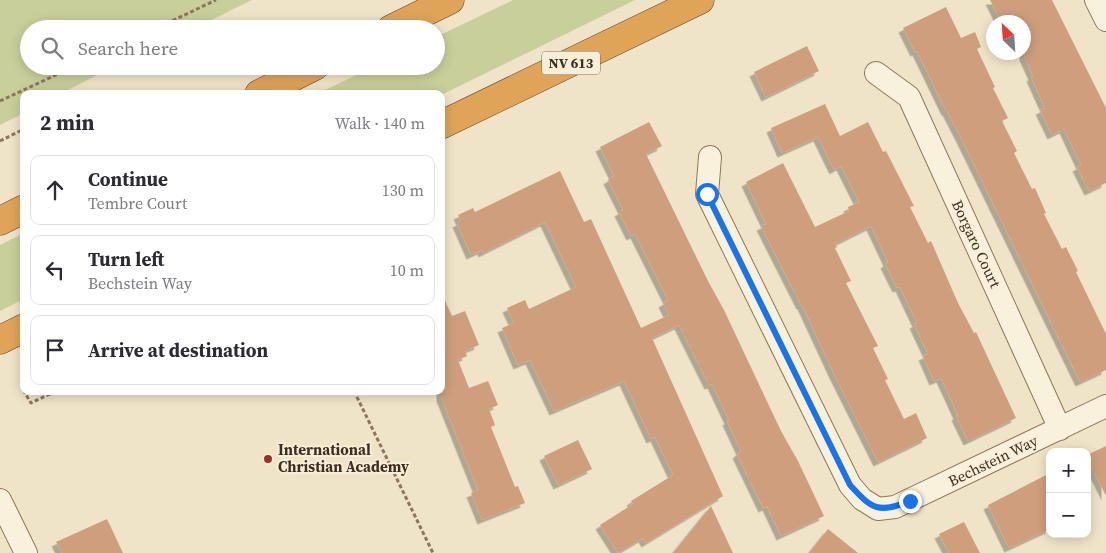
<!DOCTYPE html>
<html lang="en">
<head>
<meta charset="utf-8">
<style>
	:root { --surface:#fff; --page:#f2f2f3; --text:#2b2b33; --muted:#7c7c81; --line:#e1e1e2 }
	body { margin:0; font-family:"Source Serif 4",serif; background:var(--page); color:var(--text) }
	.controls { position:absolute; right:15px; bottom:15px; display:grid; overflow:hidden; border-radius:10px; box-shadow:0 2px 12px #0003 }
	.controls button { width:45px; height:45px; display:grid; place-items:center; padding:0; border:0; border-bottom:1px solid var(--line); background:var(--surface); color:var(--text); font:25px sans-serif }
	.compass { position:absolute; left:986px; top:15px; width:45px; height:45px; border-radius:50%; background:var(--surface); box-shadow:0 2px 12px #0003; rotate:335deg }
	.stop { position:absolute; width:15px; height:15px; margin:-11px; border:4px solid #1a73e8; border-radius:50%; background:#fff }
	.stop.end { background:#1a73e8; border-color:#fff; box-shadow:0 1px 5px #0008 }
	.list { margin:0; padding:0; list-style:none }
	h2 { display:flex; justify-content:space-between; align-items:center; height:65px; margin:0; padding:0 20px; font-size:21px }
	h2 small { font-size:16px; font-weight:400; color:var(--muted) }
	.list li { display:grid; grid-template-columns:32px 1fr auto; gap:15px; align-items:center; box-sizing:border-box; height:70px; margin:0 10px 10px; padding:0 10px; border:1px solid var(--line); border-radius:10px }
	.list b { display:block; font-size:19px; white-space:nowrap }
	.list p { margin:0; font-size:16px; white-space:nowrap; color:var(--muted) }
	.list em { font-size:16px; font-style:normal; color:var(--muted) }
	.icon { flex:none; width:28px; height:28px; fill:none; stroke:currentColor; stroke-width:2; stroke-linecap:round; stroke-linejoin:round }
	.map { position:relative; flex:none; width:1106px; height:553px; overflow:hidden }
	.search { position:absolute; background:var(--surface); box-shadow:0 2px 12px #0003; left:20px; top:20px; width:425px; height:55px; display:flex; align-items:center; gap:12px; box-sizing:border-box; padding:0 18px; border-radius:28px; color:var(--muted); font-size:19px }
	.panel { position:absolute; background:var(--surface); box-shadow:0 2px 12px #0003; left:20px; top:90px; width:425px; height:305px; border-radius:10px }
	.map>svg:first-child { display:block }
	.green { fill:#c9cf9b }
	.building { fill:#cf9f7d; filter:url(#shadow) }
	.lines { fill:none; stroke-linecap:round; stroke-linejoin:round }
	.minor-casing { stroke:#8d765c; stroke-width:24 }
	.highway-casing { stroke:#5b4430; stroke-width:29 }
	.path { stroke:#8d765c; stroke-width:3; stroke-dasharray:4 2.5; stroke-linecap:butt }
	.minor { stroke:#faf1dc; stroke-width:22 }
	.highway { stroke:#e0a458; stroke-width:28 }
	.route { stroke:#1a73e8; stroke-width:6 }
	.poi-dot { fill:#9e2a2b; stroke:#f7eed8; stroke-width:2 }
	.labels { text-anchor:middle; stroke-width:4; stroke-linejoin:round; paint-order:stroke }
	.shield { fill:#f7eed8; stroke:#756857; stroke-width:1 }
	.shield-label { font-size:14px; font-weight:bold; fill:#3d2e20 }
	.street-label { font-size:15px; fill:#3d2e20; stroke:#f7eed8 }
	.poi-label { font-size:15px; font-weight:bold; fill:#3d2e20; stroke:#f7eed8; text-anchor:start }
</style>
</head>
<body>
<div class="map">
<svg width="1106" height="553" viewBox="0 0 1106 553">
	<defs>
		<filter id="shadow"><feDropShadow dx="-4.5" dy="4.5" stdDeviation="0" flood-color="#0004"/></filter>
	</defs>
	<rect width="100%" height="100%" fill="#f0e4c8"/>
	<path class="green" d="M0,0H252L193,29H29V66H115L60,94H24V113L0,125Z
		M513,0H635L441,95L317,94L375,66H436V37Z
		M24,233V299L0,311V245Z"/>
	<path class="building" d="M990,0H1052L1106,108V183L1089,191L1077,167L1081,165L1064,129L1052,135L1040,110L1045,108L1031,77L1033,76L1024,56V22H1001Z
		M946,7L961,38L975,32L981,47L977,49L995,87L993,88L1008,118L1002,121L1017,151L1014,153L1032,189L1035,188L1046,213L1044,214L1062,249L1066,247L1078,271L1076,272L1106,334V370L1080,382L961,138L947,111H946L917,51L915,52L903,28Z
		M807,46L819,71L766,97L754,72Z
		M825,104L840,136L868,122L883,152L886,151L914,206L910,207L928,243L931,241L958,303L974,333L976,332L1016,418L968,441L956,416L958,415L941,378L934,381L923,356L928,354L914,324L917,323L900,287L897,288L885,264L888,262L871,226L835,244L837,247L835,248L851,281L846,283L878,346L873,348L888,379L885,380L904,419L916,413L927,438L878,462L834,374L802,305H801L761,226L766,224L746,182L783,163L815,227L849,211L848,207L859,202L841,166L834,170L818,137L782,153L771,128Z
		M649,122L662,146L646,154L708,281L724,310L781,431L798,461L824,516L781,536L767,506L763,508L737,454L741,451L727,421L729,420L712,384L709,385L679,325L652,338L723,496L646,543L643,538L618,553L600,525L633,504L631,501L673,475L655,437L651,439L624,381L554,411L530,360L518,365L502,328L514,323L507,308L525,300L529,309L576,287L545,222L483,253L482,250L471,255L457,223L461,221L458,215L473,208L475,212L560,171L584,222L591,219L641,328L669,315L663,303L668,300L635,234L631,236L619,212L623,210L608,180L614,176L600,147Z
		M441,292L452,316L465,311L479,345L465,351L467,356L458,360L469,388L488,381L498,405L489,409L495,425L491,427L515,487L518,486L525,503L482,520L471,493L478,490L441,397Z
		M578,440L592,469L558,485L544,456Z
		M1106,446V496L1087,458V455Z
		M1050,473V529L1009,548L988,505Z
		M711,506L733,553H673Z
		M107,519L123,553H62L56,542Z
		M964,522L980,553H949L939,534Z
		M828,529L858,553H809Z"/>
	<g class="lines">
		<defs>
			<path id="minor" d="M1096,0L1106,20
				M876,73L909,97L1060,429
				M710,157L707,194L850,485L862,499L878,509L895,507L1106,406
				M0,500L26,553"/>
			<path id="highway" d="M391,29L450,0
				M259,94L315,66
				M441,125L700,0
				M0,221L24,209
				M0,340L24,328"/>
		</defs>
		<use href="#minor" class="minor-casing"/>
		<use href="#highway" class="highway-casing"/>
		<path class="path" d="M155,29L216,0
			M0,101L75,66
			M0,141L24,129
			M28,391L25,393L31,403L56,391
			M354,391L433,553"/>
		<use href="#minor" class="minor"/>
		<use href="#highway" class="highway"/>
	</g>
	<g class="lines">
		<path class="route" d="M707,194L850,485C872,509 878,514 910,501"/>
	</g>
	<circle class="poi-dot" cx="268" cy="459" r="5"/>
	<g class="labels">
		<rect class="shield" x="542" y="51.5" width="58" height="23" rx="4"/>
		<g class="shield-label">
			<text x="571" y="68">NV 613</text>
		</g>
		<g class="street-label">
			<text transform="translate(976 244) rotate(65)" y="5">Borgaro Court</text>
			<text transform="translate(993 461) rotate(-26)" y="5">Bechstein Way</text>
		</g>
		<g class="poi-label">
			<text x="278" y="455">International<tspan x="278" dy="17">Christian Academy</tspan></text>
		</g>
	</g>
</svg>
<div class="controls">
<button>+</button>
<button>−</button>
</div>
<svg class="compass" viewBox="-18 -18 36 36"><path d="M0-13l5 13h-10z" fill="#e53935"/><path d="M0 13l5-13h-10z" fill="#7c7c81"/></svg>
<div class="stop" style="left:707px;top:194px"></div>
<div class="stop end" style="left:910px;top:501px"></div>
<div class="search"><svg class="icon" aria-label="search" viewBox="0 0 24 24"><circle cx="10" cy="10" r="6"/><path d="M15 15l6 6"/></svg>Search here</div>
<section class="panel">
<h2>2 min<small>Walk · 140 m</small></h2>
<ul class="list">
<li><svg class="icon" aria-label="ahead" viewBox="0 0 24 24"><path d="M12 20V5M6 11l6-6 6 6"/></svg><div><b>Continue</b><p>Tembre Court</p></div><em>130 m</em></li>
<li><svg class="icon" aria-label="left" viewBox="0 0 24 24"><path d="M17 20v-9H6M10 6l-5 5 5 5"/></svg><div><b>Turn left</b><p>Bechstein Way</p></div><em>10 m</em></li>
<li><svg class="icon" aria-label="arrive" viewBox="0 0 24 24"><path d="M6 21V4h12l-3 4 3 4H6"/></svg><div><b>Arrive at destination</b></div></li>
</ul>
</section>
</div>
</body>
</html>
